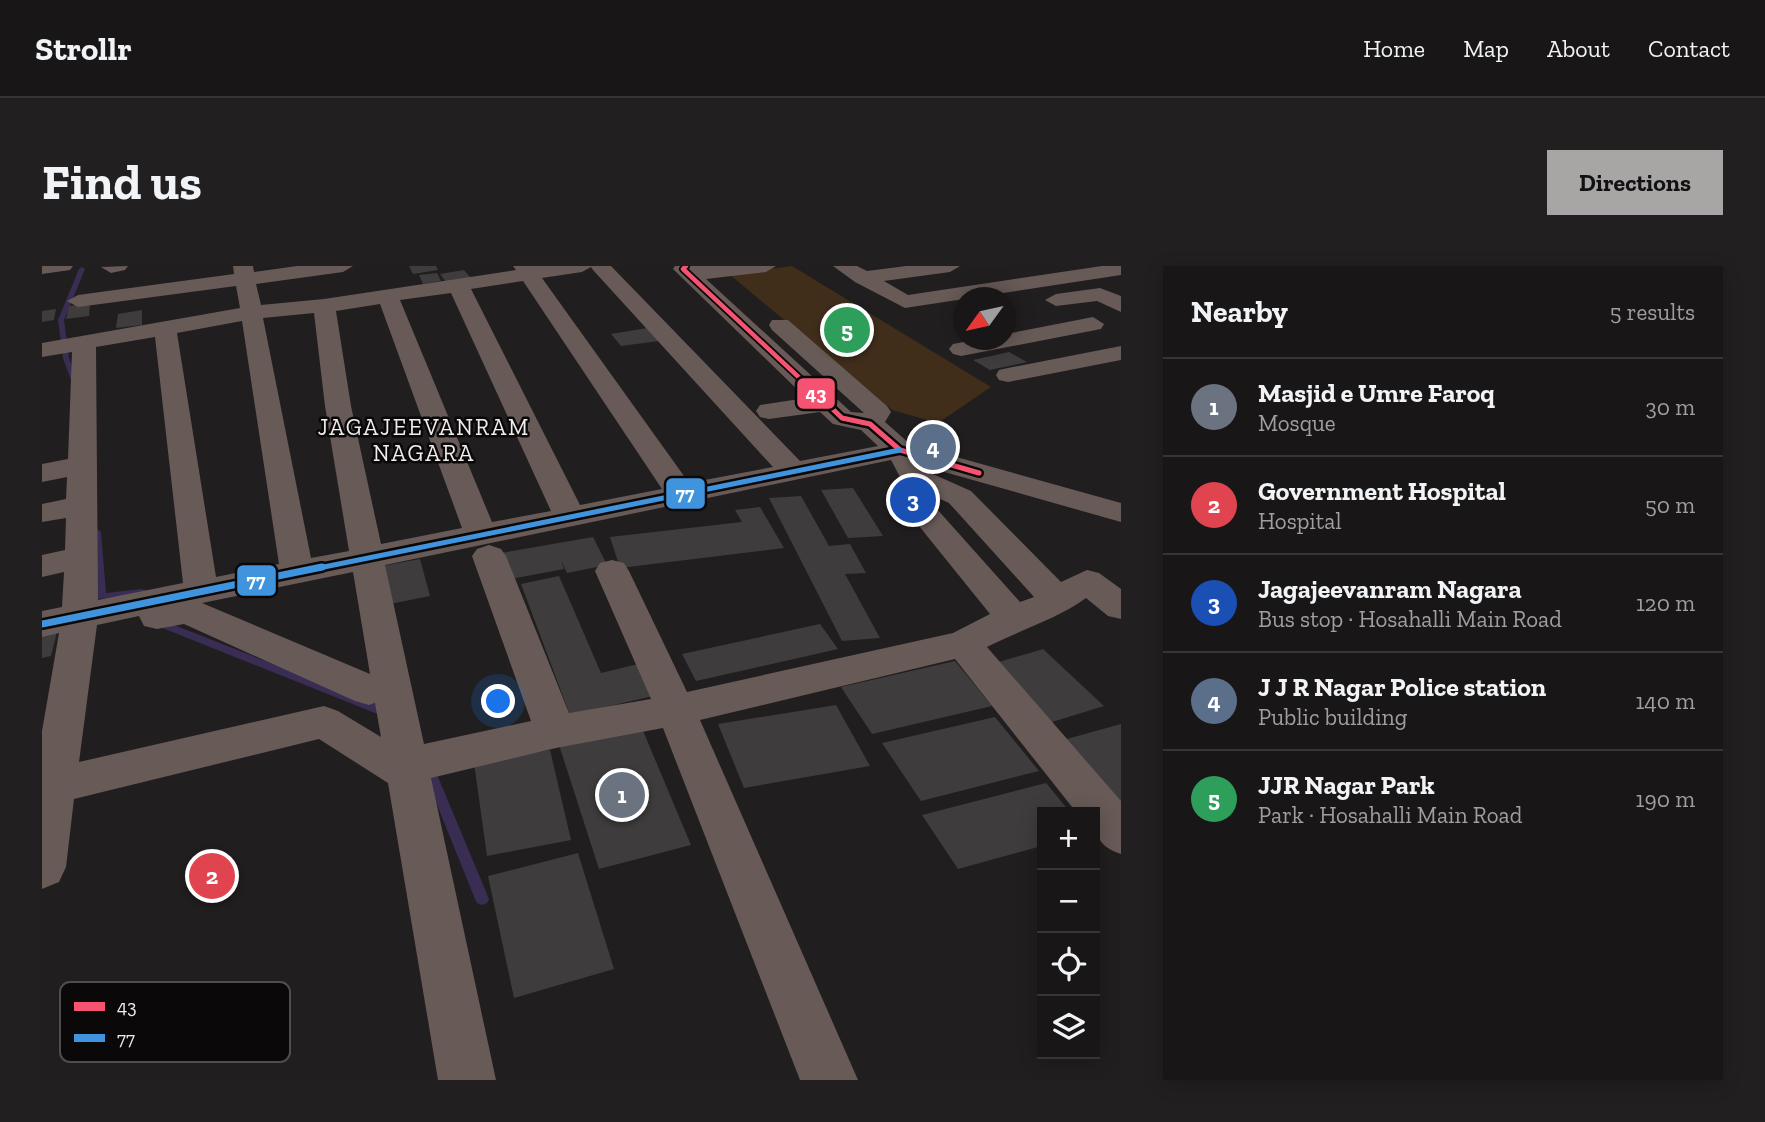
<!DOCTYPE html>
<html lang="en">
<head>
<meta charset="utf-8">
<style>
	:root { --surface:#191617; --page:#221f20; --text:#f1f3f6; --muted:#9f9fa1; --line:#373536; --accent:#a8a5a5 }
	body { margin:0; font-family:"Zilla Slab",serif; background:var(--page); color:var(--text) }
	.controls { position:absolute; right:21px; bottom:21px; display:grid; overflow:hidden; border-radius:0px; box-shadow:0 4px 18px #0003 }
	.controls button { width:63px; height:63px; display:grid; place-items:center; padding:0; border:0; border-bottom:2px solid var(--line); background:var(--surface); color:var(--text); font:35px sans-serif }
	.compass { position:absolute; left:911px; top:21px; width:63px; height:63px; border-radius:50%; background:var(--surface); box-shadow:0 4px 18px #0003; rotate:237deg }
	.you { position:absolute; left:457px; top:436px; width:24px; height:24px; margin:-18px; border:5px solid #fff; border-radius:50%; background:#1a73e8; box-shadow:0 0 0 10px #1a73e833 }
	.badge { display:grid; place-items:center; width:46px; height:46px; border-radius:50%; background:var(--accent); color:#fff; font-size:23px; font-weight:700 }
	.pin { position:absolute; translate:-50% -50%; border:4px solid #fff; box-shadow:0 2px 7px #0006 }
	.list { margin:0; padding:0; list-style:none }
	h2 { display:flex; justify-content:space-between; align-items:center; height:91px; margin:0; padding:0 28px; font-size:30px }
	h2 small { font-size:23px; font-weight:400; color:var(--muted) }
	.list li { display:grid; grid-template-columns:46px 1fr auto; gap:21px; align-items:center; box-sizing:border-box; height:98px; padding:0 28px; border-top:2px solid var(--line) }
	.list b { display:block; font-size:26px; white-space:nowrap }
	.list p { margin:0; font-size:23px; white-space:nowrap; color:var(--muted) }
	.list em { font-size:23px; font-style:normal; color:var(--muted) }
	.icon { flex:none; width:38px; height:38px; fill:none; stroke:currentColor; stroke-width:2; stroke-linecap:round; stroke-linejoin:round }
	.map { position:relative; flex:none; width:1079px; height:814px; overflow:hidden; border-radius:0px }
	header { display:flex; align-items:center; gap:42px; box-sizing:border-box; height:98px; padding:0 35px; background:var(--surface); border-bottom:2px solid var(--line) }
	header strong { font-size:33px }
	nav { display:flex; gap:38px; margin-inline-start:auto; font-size:24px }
	.intro { display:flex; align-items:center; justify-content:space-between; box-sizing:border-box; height:168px; padding:0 42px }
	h1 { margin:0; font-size:49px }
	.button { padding:18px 32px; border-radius:0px; background:var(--accent); color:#111; font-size:24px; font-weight:700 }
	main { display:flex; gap:42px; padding:0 42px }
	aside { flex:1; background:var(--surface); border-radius:0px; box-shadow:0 4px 18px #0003 }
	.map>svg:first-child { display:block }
	.green { fill:#402e1b }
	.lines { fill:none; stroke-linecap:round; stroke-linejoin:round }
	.stream { fill:#3a2d54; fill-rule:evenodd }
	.building { fill:#3e3c3d }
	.minor { fill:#675a57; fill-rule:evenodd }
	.bus-1-far1-casing { stroke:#0a0808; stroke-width:8 }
	.bus-1-casing { stroke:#0a0808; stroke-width:10 }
	.bus-2-far1-casing { stroke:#0a0808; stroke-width:10 }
	.bus-2-casing { stroke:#0a0808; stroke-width:12 }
	.bus-1-far1 { stroke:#f65372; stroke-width:4.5 }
	.bus-1 { stroke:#f65372; stroke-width:5 }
	.bus-2-far1 { stroke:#4094de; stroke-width:5 }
	.bus-2 { stroke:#4094de; stroke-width:7 }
	.labels { text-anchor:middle; stroke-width:5; stroke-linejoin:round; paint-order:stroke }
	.far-quarter-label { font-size:23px; letter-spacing:2px; fill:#f0eded; stroke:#0a0808 }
	.key { fill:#0a0808; stroke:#4f4d4d; stroke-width:2 }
	.key-label { font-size:19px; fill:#f0eded }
	.line-badge { stroke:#0a0808; stroke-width:2.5 }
	.badge-label { font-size:19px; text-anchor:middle; font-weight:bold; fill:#fff }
</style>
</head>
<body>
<header>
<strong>Strollr</strong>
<nav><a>Home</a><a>Map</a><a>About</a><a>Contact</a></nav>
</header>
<div class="intro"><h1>Find us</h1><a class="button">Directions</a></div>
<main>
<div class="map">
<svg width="1079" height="814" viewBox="0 0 1079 814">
	<rect width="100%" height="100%" fill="#211e1f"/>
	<path class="green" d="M750,0L949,121L896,157L850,144L687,8Z"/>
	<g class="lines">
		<path class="stream" d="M40,1L43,3L22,54L27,92L37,120L34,122L31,120L21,92L16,54L37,3Z
			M55,263L59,266L64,327L100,323L103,324L105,326L103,328L56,333L51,266Z
			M121,348L124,349L127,357L351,445L353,448L351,451H343L118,361L116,351Z
			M385,494L389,496L391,499L447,633L445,637L440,639L435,637L433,633L379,499L381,496Z"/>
	</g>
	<path class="building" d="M367,0H394L396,4L371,8Z
		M422,4L429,12L404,16L398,8Z
		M395,7L399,15L381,18L377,9Z
		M48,37L47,50L24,53L27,40Z
		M14,43L12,54L0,56V45Z
		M100,44V59L74,62L76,48Z
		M605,62L617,75L579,80L569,68Z
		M967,86L985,96L948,104L931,94Z
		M811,222L841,270L806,272L779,224Z
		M759,230L787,280L808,278L824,307L803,308L838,372L800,375L727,232Z
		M718,241L742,282L578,302L568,271L700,256L693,244Z
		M551,271L565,299L525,307L519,294L522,303L463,314L453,288Z
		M378,293L388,330L348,338L340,300Z
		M517,310L559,407L596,398L611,430L528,449L479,318Z
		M778,358L796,383L654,415L640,388Z
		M15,366L9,390L0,392V369Z
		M1001,383L1062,440L1007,457L950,398Z
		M913,395L950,440L830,468L799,421Z
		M794,439L828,500L702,522L676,458Z
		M953,451L997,505L879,535L840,477Z
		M1079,458V535L1070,538L1014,476Z
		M599,460L649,579L557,603L517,479Z
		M508,484L529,574L445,590L432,497Z
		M1004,517L1028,546H1000V580L916,603L880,549Z
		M536,587L572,703L472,732L446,610Z"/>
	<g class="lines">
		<path class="minor" d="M0,0H31L28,4L0,8Z
			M86,0L83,4L69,7L59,1Z
			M191,0H211L212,6L255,0H311L301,6L214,18L219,39L282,33L474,4L471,0H569L758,195L836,180L819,164L791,158L778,146L727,153L718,151L714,145L718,139L764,132L631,3L633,0H734L724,6L664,13L809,146L822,147L730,64L727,59L730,54H746L845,140L849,146L843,156L868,178L1079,237V256L881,200L884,205L929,225L1019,316L1045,304L1057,307L1079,323V353L1066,350L1044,332C1015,353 978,364 945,381L1079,535V588C1056,580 1053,570 1053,546H1034L913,393L658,454L816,814H758L621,462L514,482L389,512L454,814H396L346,517L277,473L32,533L24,601L17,616L0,623V465L17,367L0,371V345L20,341L22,306L0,311V289L23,284L24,252L0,256V238L24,233L25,211L0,216V198L26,193L30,86L0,91V77L198,42L194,20L36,41L25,35L36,29L192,8ZM549,1L551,4L731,201L647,217L500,12L540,6ZM481,15L620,223L538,239L429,23ZM409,27L509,245L450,256L358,34ZM338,38L420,262L339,278L309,140L294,45ZM272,47L283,140L307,285L269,292L221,52ZM200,55L237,298L174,311L135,67ZM113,71L141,317L56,334L54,81ZM849,194L858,211L856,234L948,348L911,367L645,426L587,305L582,297L570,294L558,297L553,305L609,433L527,447L464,290L459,283L447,279L435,283L430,290L489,455L382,478L343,299ZM887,228L907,237L992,331L978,336L886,233ZM311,306L328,408L160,337ZM97,350L102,360L115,363L142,358L313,435L327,439L333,437L339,471L296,445L282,440L37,496L55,359Z
			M791,0H815L825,5L864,0H918L908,6L842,15L866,29L1060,0H1079V9L863,42L813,16Z
			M1058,22L1079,30V46L1055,35L1014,40L1003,34L1014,28Z
			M1051,51L1062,58L1059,63L919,90L911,88L907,83L911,78L932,74H964V68Z
			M1079,80V94L966,116L957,114L954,109L957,104L966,102Z"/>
		<defs>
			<path id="bus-1-far1" d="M644,0L641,3L779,132"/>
			<path id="bus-1" d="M777,130L800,152L828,158L858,184L937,207"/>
			<path id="bus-2-far1" d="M272,303L858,184"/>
			<path id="bus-2" d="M0,358L280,301"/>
		</defs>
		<use href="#bus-1-far1" class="bus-1-far1-casing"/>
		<use href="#bus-1" class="bus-1-casing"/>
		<use href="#bus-2-far1" class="bus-2-far1-casing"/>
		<use href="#bus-2" class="bus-2-casing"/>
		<use href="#bus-1-far1" class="bus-1-far1"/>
		<use href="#bus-1" class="bus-1"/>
		<use href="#bus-2-far1" class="bus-2-far1"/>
		<use href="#bus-2" class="bus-2"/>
	</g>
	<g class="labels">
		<g class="far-quarter-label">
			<text x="382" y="169">JAGAJEEVANRAM<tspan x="382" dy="26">NAGARA</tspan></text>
		</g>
	</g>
	<rect x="18" y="716" width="230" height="80" rx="10" class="key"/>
	<rect x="32" y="736" width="31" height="9" fill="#f65372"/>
	<rect x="32" y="768" width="31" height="8" fill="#4094de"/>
	<g class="key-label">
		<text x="75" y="747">43</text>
		<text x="75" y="779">77</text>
	</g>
	<g class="line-badge">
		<rect x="754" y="111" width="40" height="33" rx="7" fill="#f65372"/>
		<rect x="623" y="211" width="41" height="33" rx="7" fill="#4094de"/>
		<rect x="194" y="298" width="41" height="33" rx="7" fill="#4094de"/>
	</g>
	<g class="badge-label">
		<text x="774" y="134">43</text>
		<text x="643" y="234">77</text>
		<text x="214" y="321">77</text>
	</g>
</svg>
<div class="controls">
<button>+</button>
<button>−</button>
<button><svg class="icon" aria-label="locate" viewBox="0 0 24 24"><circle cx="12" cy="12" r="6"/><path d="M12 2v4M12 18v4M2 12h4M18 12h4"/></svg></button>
<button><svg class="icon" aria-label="layers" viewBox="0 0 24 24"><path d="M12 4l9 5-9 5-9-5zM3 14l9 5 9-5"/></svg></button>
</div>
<svg class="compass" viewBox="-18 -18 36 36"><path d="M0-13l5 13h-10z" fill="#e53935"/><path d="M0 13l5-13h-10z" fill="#9f9fa1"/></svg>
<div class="you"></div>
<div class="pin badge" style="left:580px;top:529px;background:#6b7280">1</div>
<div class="pin badge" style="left:170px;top:610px;background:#e0444e">2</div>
<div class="pin badge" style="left:871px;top:234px;background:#1a4fb4">3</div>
<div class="pin badge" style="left:891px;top:181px;background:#5c6f8a">4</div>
<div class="pin badge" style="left:805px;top:64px;background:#2e9e5b">5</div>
</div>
<aside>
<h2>Nearby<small>5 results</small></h2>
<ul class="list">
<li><span class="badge" style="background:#6b7280">1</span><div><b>Masjid e Umre Faroq</b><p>Mosque</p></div><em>30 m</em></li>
<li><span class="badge" style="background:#e0444e">2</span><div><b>Government Hospital</b><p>Hospital</p></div><em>50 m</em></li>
<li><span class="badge" style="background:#1a4fb4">3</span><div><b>Jagajeevanram Nagara</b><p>Bus stop · Hosahalli Main Road</p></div><em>120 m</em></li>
<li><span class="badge" style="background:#5c6f8a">4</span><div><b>J J R Nagar Police station</b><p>Public building</p></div><em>140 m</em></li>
<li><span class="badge" style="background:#2e9e5b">5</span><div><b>JJR Nagar Park</b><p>Park · Hosahalli Main Road</p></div><em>190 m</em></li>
</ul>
</aside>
</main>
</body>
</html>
